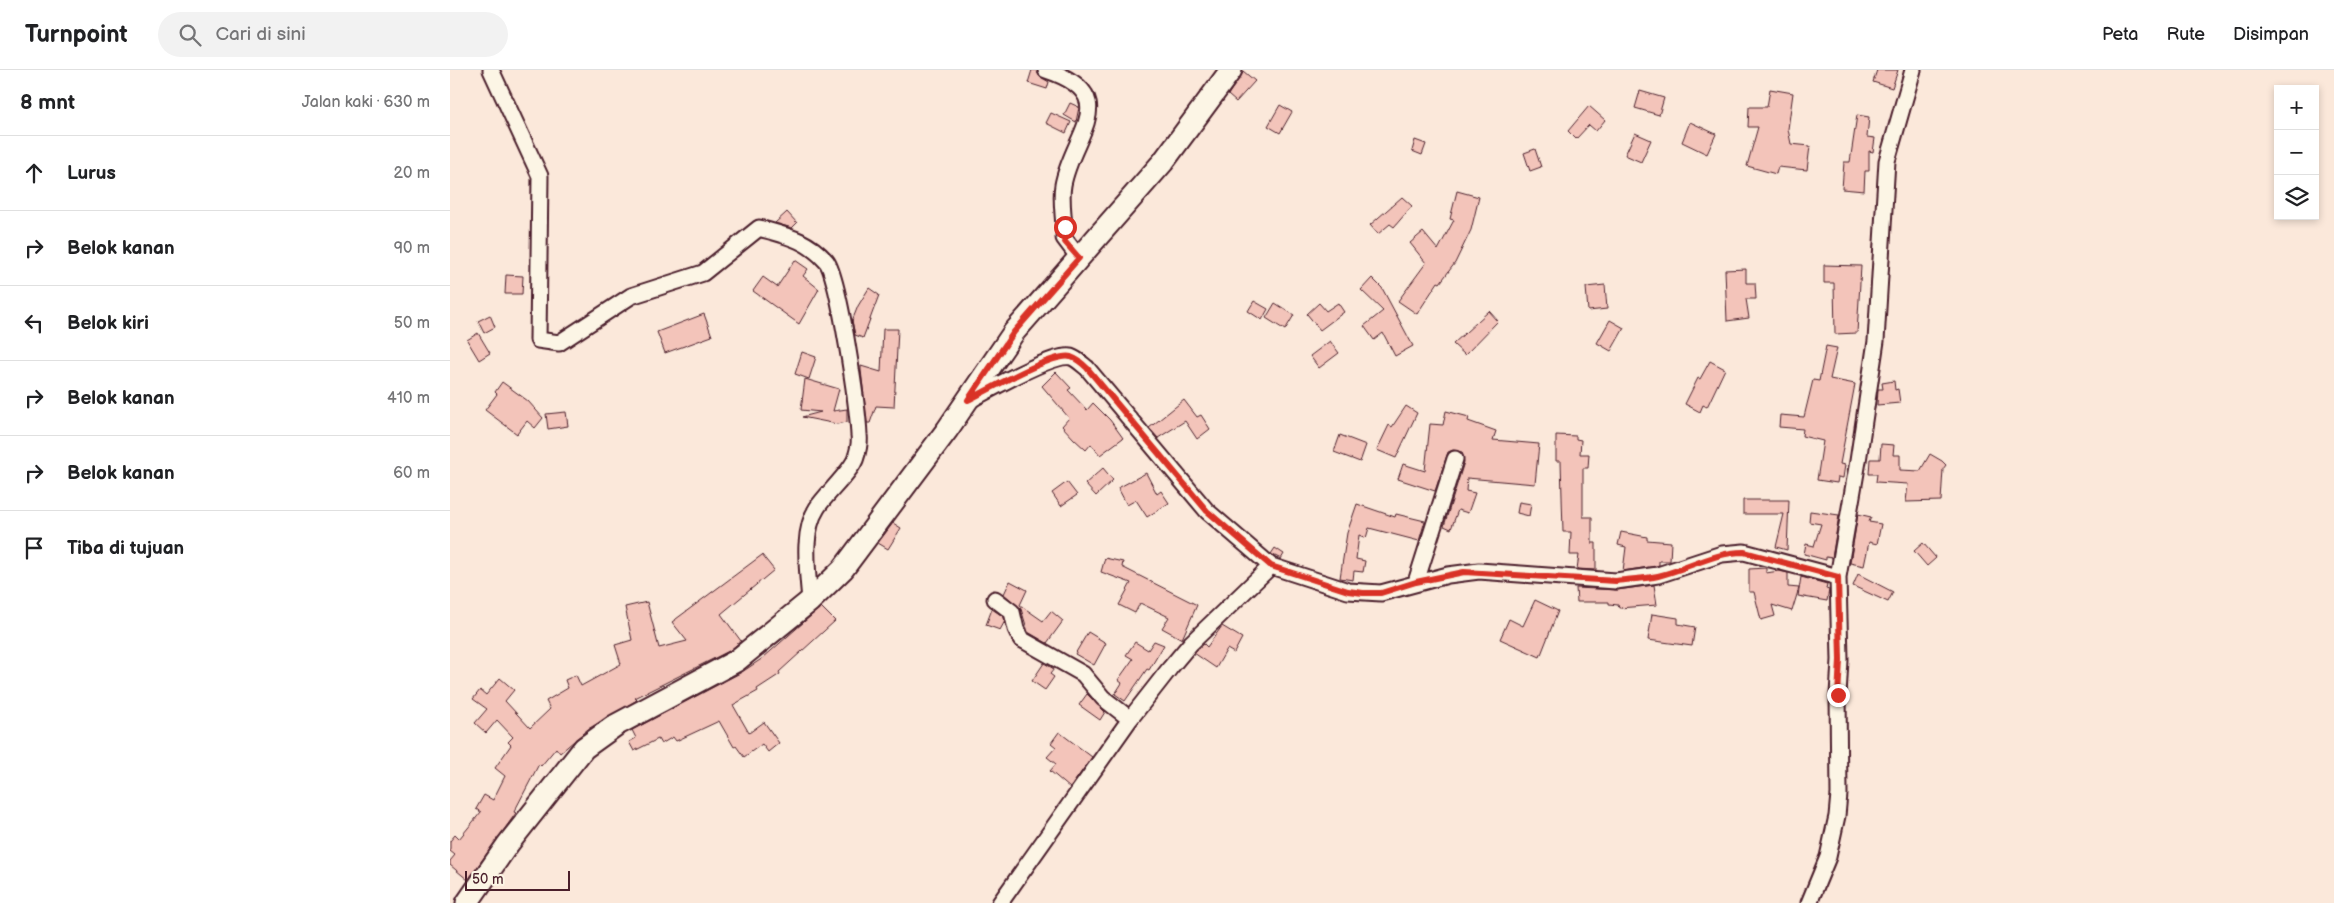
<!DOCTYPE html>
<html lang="id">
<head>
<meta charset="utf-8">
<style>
	:root { --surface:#fff; --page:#f2f2f2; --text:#202124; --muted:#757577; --line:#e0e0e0 }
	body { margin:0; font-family:"Balsamiq Sans",sans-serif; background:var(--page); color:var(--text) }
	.controls { position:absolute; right:15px; top:15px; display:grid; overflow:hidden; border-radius:0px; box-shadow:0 2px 8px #0003 }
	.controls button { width:45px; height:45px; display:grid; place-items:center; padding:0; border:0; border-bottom:1px solid var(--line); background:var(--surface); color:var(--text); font:25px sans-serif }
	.scale { position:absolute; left:15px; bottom:12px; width:105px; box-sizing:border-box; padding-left:5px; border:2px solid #4a1f2b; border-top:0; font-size:14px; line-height:18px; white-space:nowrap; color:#4a1f2b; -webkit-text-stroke:4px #fcf5e5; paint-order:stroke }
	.stop { position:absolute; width:15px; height:15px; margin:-11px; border:4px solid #d93025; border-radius:50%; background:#fff }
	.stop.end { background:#d93025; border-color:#fff; box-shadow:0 1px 5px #0008 }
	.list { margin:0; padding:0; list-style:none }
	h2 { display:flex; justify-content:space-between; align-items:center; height:65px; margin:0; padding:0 20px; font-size:21px }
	h2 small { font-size:16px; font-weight:400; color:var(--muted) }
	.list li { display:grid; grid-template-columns:32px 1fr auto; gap:15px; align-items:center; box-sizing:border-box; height:75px; padding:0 20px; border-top:1px solid var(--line) }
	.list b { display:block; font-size:19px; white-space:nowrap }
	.list em { font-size:16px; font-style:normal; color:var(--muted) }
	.icon { flex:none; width:28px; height:28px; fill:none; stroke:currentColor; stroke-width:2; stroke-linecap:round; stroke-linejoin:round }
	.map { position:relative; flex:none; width:1884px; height:833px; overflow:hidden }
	header { display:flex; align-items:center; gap:30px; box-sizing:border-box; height:70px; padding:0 25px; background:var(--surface); border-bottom:1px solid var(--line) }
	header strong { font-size:24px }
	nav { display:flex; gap:28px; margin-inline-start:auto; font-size:18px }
	.search { width:350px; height:45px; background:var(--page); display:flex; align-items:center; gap:12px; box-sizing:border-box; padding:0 18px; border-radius:28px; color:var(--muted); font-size:19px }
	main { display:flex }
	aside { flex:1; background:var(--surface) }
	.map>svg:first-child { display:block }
	.building { fill:#f3c4ba; stroke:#4a1f2b }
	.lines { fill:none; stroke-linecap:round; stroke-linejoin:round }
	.street-casing { stroke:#4a1f2b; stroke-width:19 }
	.secondary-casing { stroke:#4a1f2b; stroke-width:25 }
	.street { stroke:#fcf5e5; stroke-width:15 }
	.secondary { stroke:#fcf5e5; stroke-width:21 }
	.route { stroke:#d93025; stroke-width:6 }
</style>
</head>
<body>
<header>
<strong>Turnpoint</strong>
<div class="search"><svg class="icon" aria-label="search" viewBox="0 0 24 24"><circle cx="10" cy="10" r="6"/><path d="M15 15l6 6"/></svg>Cari di sini</div>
<nav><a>Peta</a><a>Rute</a><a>Disimpan</a></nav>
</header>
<main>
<aside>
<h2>8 mnt<small>Jalan kaki · 630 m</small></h2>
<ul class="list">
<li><svg class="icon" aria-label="ahead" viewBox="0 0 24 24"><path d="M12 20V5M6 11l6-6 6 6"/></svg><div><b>Lurus</b></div><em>20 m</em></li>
<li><svg class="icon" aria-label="right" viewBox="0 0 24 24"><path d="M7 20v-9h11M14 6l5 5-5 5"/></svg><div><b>Belok kanan</b></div><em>90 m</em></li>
<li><svg class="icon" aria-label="left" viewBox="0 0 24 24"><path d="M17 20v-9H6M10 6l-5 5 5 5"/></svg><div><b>Belok kiri</b></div><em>50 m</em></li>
<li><svg class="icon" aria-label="right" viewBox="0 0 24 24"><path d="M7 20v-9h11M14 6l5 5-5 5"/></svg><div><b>Belok kanan</b></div><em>410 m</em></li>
<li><svg class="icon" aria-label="right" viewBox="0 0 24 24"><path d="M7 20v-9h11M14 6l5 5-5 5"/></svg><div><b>Belok kanan</b></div><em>60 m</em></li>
<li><svg class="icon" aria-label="arrive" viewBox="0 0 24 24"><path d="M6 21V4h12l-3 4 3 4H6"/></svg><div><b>Tiba di tujuan</b></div></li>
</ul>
</aside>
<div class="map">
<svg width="1884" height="833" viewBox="0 0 1884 833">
	<rect width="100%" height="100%" fill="#fbe8da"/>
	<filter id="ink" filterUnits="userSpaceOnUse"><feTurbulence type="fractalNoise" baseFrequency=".02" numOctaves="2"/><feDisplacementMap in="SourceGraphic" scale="10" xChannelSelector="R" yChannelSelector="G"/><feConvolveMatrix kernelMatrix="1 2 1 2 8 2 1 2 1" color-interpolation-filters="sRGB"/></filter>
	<g filter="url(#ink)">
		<path class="building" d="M582,0H587L589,6L599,12L597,19L578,13Z
			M1427,0H1448L1442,18L1423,12Z
			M793,1L805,11L786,32L778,25Z
			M1320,19L1343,23L1338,59L1341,74L1360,76L1357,100L1328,97L1326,104L1297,96L1308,57H1298L1299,37H1317Z
			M1190,21L1214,28L1209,45L1185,38Z
			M620,33L629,37L626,52L614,45Z
			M830,35L842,42L830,63L818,56Z
			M1139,36L1155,50L1146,61L1139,55L1126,69L1118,61Z
			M601,43L621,52L616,63L596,53Z
			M1407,45L1419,47L1417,67L1425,68L1423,82L1419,81V101H1415L1414,121L1392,119L1394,92H1400Z
			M1240,52L1266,64L1257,84L1232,72Z
			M1185,63L1201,70L1191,92L1175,85Z
			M965,70L976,74L972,85L962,81Z
			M1085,79L1091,97L1080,101L1074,83Z
			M1007,121L1029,127L1021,160L1005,193L990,213L988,212L967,244L948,231L976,193L960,173L973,162L988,180L1004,150L1000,149Z
			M952,127L962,136L944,157L940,154L928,164L920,155Z
			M337,142L347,153L342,158L325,153Z
			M345,190L358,199L353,206L369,219L349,254L303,221L313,207L327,217Z
			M1374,195L1411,196L1407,263L1385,264L1384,213H1374Z
			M1296,199V213H1305L1306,229H1296L1299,248L1277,251L1275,200Z
			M56,205L73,206L72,224H55Z
			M922,208L932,218L963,276L945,286L933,263L924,270L914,256L933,241L911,220Z
			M1155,215L1157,239L1138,241L1136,217Z
			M419,218L429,225L413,268L405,265L402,251L408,236Z
			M804,231L818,239L812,250L798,241Z
			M825,233L844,245L835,260L816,248Z
			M869,233L876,241L888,233L894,242L870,260L857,244Z
			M1039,241L1048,251L1015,285L1003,274Z
			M254,244L262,266L215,283L207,262Z
			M40,245L45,257L34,263L28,251Z
			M1160,250L1174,258L1161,281L1147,273Z
			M433,259H448L444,337L426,336L420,353H417L411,300V296L431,302Z
			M28,263L40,283L29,290L17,270Z
			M880,271L889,283L869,298L860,286Z
			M1376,276L1387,278L1380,309L1405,314L1390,394L1395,395L1393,408L1388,407L1387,413L1367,410L1373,371L1352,366L1353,359L1329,357L1330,345L1354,347L1363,310L1369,311Z
			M352,282L366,287L359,309L345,304Z
			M1260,291L1275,299L1257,337L1253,335L1250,342L1235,334L1248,308L1250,309Z
			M606,302L621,318L618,320L637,340L643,333L660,350L673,368L650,385L641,374L636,380L624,369L612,356L619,348L592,316Z
			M355,309L389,319L383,341L397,339V352L387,354L352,347L371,342L351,340Z
			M1444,311L1445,320L1448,319L1450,333L1427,335L1428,319H1433L1432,313Z
			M52,312L78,331L93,348L85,358L77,351L67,364L35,340L47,324L45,322Z
			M734,330L747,347L751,345L760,359L747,369L735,351L708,368L699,358Z
			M956,336L967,343L946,388L927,380L939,355L942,357Z
			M996,341L1019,347L1018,351L1046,361L1043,370L1089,374L1085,414L1017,408L1016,421L1025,423L1018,443L1008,440L1001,459L994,456L1014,392L1012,382L1003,380L998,382L985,421L948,409L953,394L975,401L980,354L993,355Z
			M116,342L118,356L98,359L96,344Z
			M890,365L916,375L910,392L884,382Z
			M1106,365L1126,366V369L1131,370L1130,384H1139L1138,398H1133V447H1142V473H1146V500L1127,499L1129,485H1120L1121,462H1113L1111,391H1106Z
			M1431,374L1444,375L1443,385H1450V400L1470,401L1480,384L1492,391L1496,395L1493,399L1491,431L1456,432L1458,414L1426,412L1427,404H1419L1420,389H1430Z
			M653,398L663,410L646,426L635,414Z
			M696,403L707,424L711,421L719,433L697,447L686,430L677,435L668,418Z
			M617,412L627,425L611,436L602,423Z
			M1293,430H1339L1337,480L1326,477L1334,444H1293Z
			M1069,432L1081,434L1079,446L1067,443Z
			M907,434L945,447L946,444L975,451L969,471L919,458L916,468L909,465L906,489L915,491L913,502L904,501L903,510L890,508L897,463Z
			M1360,441L1389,445L1382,488L1376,487V490L1354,484L1356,474L1364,476L1371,454L1359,452Z
			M1408,444L1421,447L1419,452L1431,454L1427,474L1419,472L1414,496L1400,493Z
			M443,453L451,458L438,479L428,473Z
			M1171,462L1197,467V470L1221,472L1220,491H1209V495L1206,496L1173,501L1176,477L1168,475Z
			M1473,473L1486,488L1477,496L1464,481Z
			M825,478L834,484L831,489L821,484Z
			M312,485L324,500L271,544L291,571L279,581L185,628L187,630L138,659L110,683L106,678L91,696L89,694L64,742L66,743L18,810L0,795V791L5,785L0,781V771L5,765L9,769L31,742L26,739L34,725L43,730L55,706L45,698L61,675L58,672L63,667L47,650L36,663L25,653L37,639L23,629L30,620L36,625L50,608L64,620L55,631L80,658L100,639L96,631L118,618L115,610L126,605L131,616L171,594L165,575L182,570L175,537L197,532L209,578L237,571L222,552Z
			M655,488L673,492L672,497L747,535L732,569L712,558L719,547L690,533L685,543L669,535L681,513L651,502Z
			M1316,498V503L1329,501L1338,503V517L1349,518L1342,541L1322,535L1325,546L1311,550L1304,522H1299V499Z
			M1408,504L1443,522L1438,532L1403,516Z
			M1351,507L1377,514L1376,519L1379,520L1377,531L1348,526Z
			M560,511L577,520L570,535L593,551L601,541L613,551L597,573L578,562L571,539L554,524Z
			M1204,515L1207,535L1169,538L1168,535L1159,534V532H1127L1126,518L1167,520Z
			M1085,530L1108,541L1090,587L1050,569L1059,549L1073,556Z
			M371,537L385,551L329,602L330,604L307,619L308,621L283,635L299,663L314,652L329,673L318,682L312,674L294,687L286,676L284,677L269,651L226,671L223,667L211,674L208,669L184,681L179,672L186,668L182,660L292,602L313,588Z
			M542,539L554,547L555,551L550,560L536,555Z
			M1202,544L1228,548V554L1245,557L1242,576L1198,570Z
			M772,556L792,568L784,583L777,579L766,598L744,583L754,574L757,577Z
			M638,562L656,573L644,595L625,584Z
			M704,571L714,575L699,600L697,599L675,631L665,624L672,613L668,610L683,589L676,585L685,572L698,580Z
			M594,593L604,599L600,604L604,607L595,620L582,611Z
			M637,624L655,642L650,650L629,635Z
			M609,662L642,687L620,718L600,701L606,694L597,687L606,677L601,673Z"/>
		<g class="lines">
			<defs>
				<path id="street" d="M41,0L90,106L88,270L109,273L181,226L253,203L309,158C337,166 356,169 376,191C389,205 408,340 409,365C410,372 408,381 406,387C403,400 375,425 367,438C351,463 358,502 360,531
					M596,0C675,26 622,64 613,115C610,131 615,151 614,168L629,188
					M520,330C539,320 603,283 621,287C627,289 632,294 637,298L757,441L821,496L898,521L931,523L998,505L1029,501L1166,511L1208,505L1272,484L1294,482L1388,507
					M966,512L1005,389
					M545,529L562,542L566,559L571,569L633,604L653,628L680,649
					M550,833L680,649L720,598L741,573L821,496
					M1359,833L1378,787L1387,746L1389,724L1388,625L1390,590L1388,507L1408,391L1426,271L1437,91L1463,0"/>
				<path id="secondary" d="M17,833L58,774L134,678L166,655L286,591L360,531L393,499L497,360L564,262L713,92L781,0"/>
			</defs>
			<use href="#street" class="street-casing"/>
			<use href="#secondary" class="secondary-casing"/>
			<use href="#street" class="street"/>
			<use href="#secondary" class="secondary"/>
		</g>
	</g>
	<g class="lines" filter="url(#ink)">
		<path class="route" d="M615,157V172L629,188L564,262L518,330C537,321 603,282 621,287C627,289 633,294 637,298L757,441L821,496L898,521L913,523H931L966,512L1014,502L1166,511C1180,509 1195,509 1208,506C1238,499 1264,482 1294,482L1388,507L1390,590L1388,625"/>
	</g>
</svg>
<div class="controls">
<button>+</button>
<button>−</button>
<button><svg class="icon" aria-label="layers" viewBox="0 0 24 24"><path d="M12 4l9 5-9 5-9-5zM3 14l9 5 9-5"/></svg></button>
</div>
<div class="scale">50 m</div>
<div class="stop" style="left:615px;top:157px"></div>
<div class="stop end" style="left:1388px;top:625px"></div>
</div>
</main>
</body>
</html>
